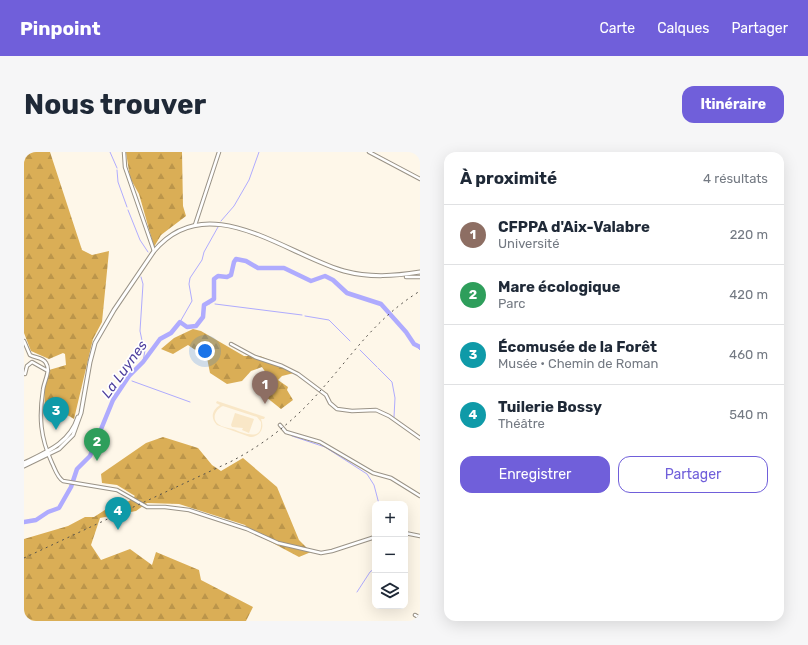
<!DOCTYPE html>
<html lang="fr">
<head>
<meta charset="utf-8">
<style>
	:root { --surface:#fff; --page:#f6f6f7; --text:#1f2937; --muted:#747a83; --line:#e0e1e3; --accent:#705fda }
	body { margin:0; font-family:Rubik,sans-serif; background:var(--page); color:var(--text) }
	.controls { position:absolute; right:12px; bottom:12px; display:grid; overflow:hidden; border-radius:8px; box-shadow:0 4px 16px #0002 }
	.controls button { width:36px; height:36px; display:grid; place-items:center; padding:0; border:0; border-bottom:1px solid var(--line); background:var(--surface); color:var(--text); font:20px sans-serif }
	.you { position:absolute; left:181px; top:199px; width:14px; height:14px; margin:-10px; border:3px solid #fff; border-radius:50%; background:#1a73e8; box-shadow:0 0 0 6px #1a73e833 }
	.badge { display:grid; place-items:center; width:26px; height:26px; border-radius:50%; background:var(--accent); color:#fff; font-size:13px; font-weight:700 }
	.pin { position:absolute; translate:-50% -33px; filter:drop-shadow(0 1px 2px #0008) }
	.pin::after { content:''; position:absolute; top:21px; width:14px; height:12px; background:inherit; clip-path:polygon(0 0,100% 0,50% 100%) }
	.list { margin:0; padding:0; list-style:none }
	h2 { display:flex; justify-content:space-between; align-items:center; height:52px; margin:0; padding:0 16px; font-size:17px }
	h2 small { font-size:13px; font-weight:400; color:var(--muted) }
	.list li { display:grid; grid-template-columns:26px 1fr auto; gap:12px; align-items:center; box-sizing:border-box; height:60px; padding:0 16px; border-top:1px solid var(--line) }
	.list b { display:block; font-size:15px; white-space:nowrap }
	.list p { margin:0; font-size:13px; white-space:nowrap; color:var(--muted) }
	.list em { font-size:13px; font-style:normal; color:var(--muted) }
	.actions { display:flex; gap:8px; padding:12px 16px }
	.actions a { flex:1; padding:9px 0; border:1px solid var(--accent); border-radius:12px; text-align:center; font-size:14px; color:var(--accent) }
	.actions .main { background:var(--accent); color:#fff }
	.icon { flex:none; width:22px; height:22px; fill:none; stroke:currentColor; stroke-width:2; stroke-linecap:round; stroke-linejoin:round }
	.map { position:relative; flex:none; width:396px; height:469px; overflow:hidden; border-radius:12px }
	header { display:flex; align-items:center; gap:24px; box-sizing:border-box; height:56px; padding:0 20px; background:var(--accent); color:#fff }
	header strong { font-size:19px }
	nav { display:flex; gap:22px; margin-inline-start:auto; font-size:14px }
	.intro { display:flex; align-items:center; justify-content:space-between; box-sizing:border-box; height:96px; padding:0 24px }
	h1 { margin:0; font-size:28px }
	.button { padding:10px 18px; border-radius:12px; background:var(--accent); color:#fff; font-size:14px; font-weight:700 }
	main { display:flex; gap:24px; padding:0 24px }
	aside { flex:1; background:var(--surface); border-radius:12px; box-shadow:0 4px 16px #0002 }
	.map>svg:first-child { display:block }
	.green { fill:#f9e7c7; fill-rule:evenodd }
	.forest { fill:url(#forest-firs) }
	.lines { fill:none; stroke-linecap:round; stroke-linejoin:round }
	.stream { stroke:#afabfe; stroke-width:1 }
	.river { stroke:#afabfe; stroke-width:4.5 }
	.minor-casing { stroke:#9a9387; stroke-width:4.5 }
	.secondary-casing { stroke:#9a9387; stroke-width:5 }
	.minor { stroke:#fff; stroke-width:2.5 }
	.secondary { stroke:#fff; stroke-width:3 }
	.rail { stroke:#57534c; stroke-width:1; stroke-dasharray:2 4; stroke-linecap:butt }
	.labels { text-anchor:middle; stroke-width:3.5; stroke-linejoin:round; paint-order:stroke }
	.water-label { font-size:14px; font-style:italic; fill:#4d3f9e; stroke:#fff }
</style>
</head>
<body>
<header>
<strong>Pinpoint</strong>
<nav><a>Carte</a><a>Calques</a><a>Partager</a></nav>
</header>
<div class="intro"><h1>Nous trouver</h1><a class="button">Itinéraire</a></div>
<main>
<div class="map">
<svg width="396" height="469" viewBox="0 0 396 469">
	<defs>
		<pattern id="forest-firs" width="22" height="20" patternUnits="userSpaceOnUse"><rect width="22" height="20" fill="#daae56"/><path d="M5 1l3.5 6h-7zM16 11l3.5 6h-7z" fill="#bb954a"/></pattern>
	</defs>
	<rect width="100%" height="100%" fill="#fef7e9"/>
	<path class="green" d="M193,249L241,265L240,267H237C241,276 236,285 226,285L193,273C186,266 188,258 196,253L192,251ZM199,254L233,265L237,270C239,290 219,281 209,277C204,276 198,275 194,272C187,266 192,257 199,254Z
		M211,261L230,267L225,281L218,278L219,276L208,275L207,273Z"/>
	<path class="forest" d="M0,0H26L58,98L68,103L85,99L78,170L69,187L50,267L40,261L27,264L21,259L20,235L25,218L42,213L41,202L39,201L25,207L7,199L0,181Z
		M102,0H158L159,54L162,64L137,83L130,95L115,42L106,26Z
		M169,177L177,179L220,204H236L274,220L258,224L254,228L264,235L263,238L269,248L257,257L237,241L242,221L238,215L227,219L218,229L203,232L186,221L183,206L164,193L149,202L137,197L150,186Z
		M139,285L174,296L188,313L197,319L219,306L253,335L275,388L287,400L275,405L226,379L221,373L155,352L123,351L112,359L76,366L67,393L77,408L106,397L128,413L132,400L175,418L177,428L229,455L222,469H0V387L44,374L61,365H70L84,356L105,349L111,344L93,333L78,331L77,322L122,291Z"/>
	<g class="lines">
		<path class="stream" d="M86,0L93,16
			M93,18L94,30L103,55
			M104,58L116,88L124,100
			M197,69L210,54L225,28L235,0
			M117,125L119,132L116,179L120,198
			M183,151L185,152
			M191,152L278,163
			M281,164L305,168L326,189
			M156,170L168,149L165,132L166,126L178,108L180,100L194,75
			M393,195L396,198
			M336,198L353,215
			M119,210L121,198
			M354,216L368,230L371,246L370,265
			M108,229L166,250
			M268,284L301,295L343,322L350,333L355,352
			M333,440L346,420L351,416"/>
		<path class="river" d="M0,370L12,368L24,360L35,356L47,335L53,317L66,304L89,248L105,224L119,210L136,187L147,181L156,170L163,175L172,174L179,165L180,153L190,147V127L194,124L203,125L207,123L210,110L212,107L222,109L234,116H260L287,129L301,124L309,128L323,141L357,152L382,180L390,192L396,195"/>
		<defs>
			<path id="minor" d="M100,0L101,15L130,99
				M345,0L396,27
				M171,73L195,0
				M382,125H396
				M0,189L6,203C11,206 19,205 22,211C27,219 20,229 19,238C15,265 16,285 28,311C31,317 33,325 39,329L93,338L123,355H141L165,358L223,377L254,391L297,401L308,399L351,385
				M207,192L231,205L258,214L274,222L302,243L306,251L313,257L328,259L352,258L365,264L396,286
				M1,222L3,214L8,210L24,219
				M256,273L262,280L296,290L349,321L367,326L396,344
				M381,381L396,384
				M391,463L396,466"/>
			<path id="secondary" d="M0,311C23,300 46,291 54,265
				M0,314L35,297L49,283L57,261L66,210L71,191L90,158L130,99C183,35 261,102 320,119C346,126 371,124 396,120"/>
		</defs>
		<use href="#minor" class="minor-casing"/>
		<use href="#secondary" class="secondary-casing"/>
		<use href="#minor" class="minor"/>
		<use href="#secondary" class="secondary"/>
		<path class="rail" d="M0,406L206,310C241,292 271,268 297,238C330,201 351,167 396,139"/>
	</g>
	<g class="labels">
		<g class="water-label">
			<text transform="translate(100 217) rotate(-54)" y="5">La Luynes</text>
		</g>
	</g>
</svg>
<div class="controls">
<button>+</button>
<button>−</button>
<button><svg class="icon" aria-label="layers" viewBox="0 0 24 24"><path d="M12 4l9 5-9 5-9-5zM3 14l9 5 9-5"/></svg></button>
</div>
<div class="you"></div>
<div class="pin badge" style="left:241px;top:252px;background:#8d6e63">1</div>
<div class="pin badge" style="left:73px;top:309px;background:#2e9e5b">2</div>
<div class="pin badge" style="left:32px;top:278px;background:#0f9aa8">3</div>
<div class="pin badge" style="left:94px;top:378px;background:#0f9aa8">4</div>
</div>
<aside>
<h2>À proximité<small>4 résultats</small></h2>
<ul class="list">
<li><span class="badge" style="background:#8d6e63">1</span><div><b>CFPPA d'Aix-Valabre</b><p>Université</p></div><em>220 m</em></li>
<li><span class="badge" style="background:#2e9e5b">2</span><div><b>Mare écologique</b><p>Parc</p></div><em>420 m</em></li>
<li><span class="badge" style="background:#0f9aa8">3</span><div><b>Écomusée de la Forêt</b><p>Musée · Chemin de Roman</p></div><em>460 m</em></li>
<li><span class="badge" style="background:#0f9aa8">4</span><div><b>Tuilerie Bossy</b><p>Théâtre</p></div><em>540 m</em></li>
</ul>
<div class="actions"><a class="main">Enregistrer</a><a>Partager</a></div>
</aside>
</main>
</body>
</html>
